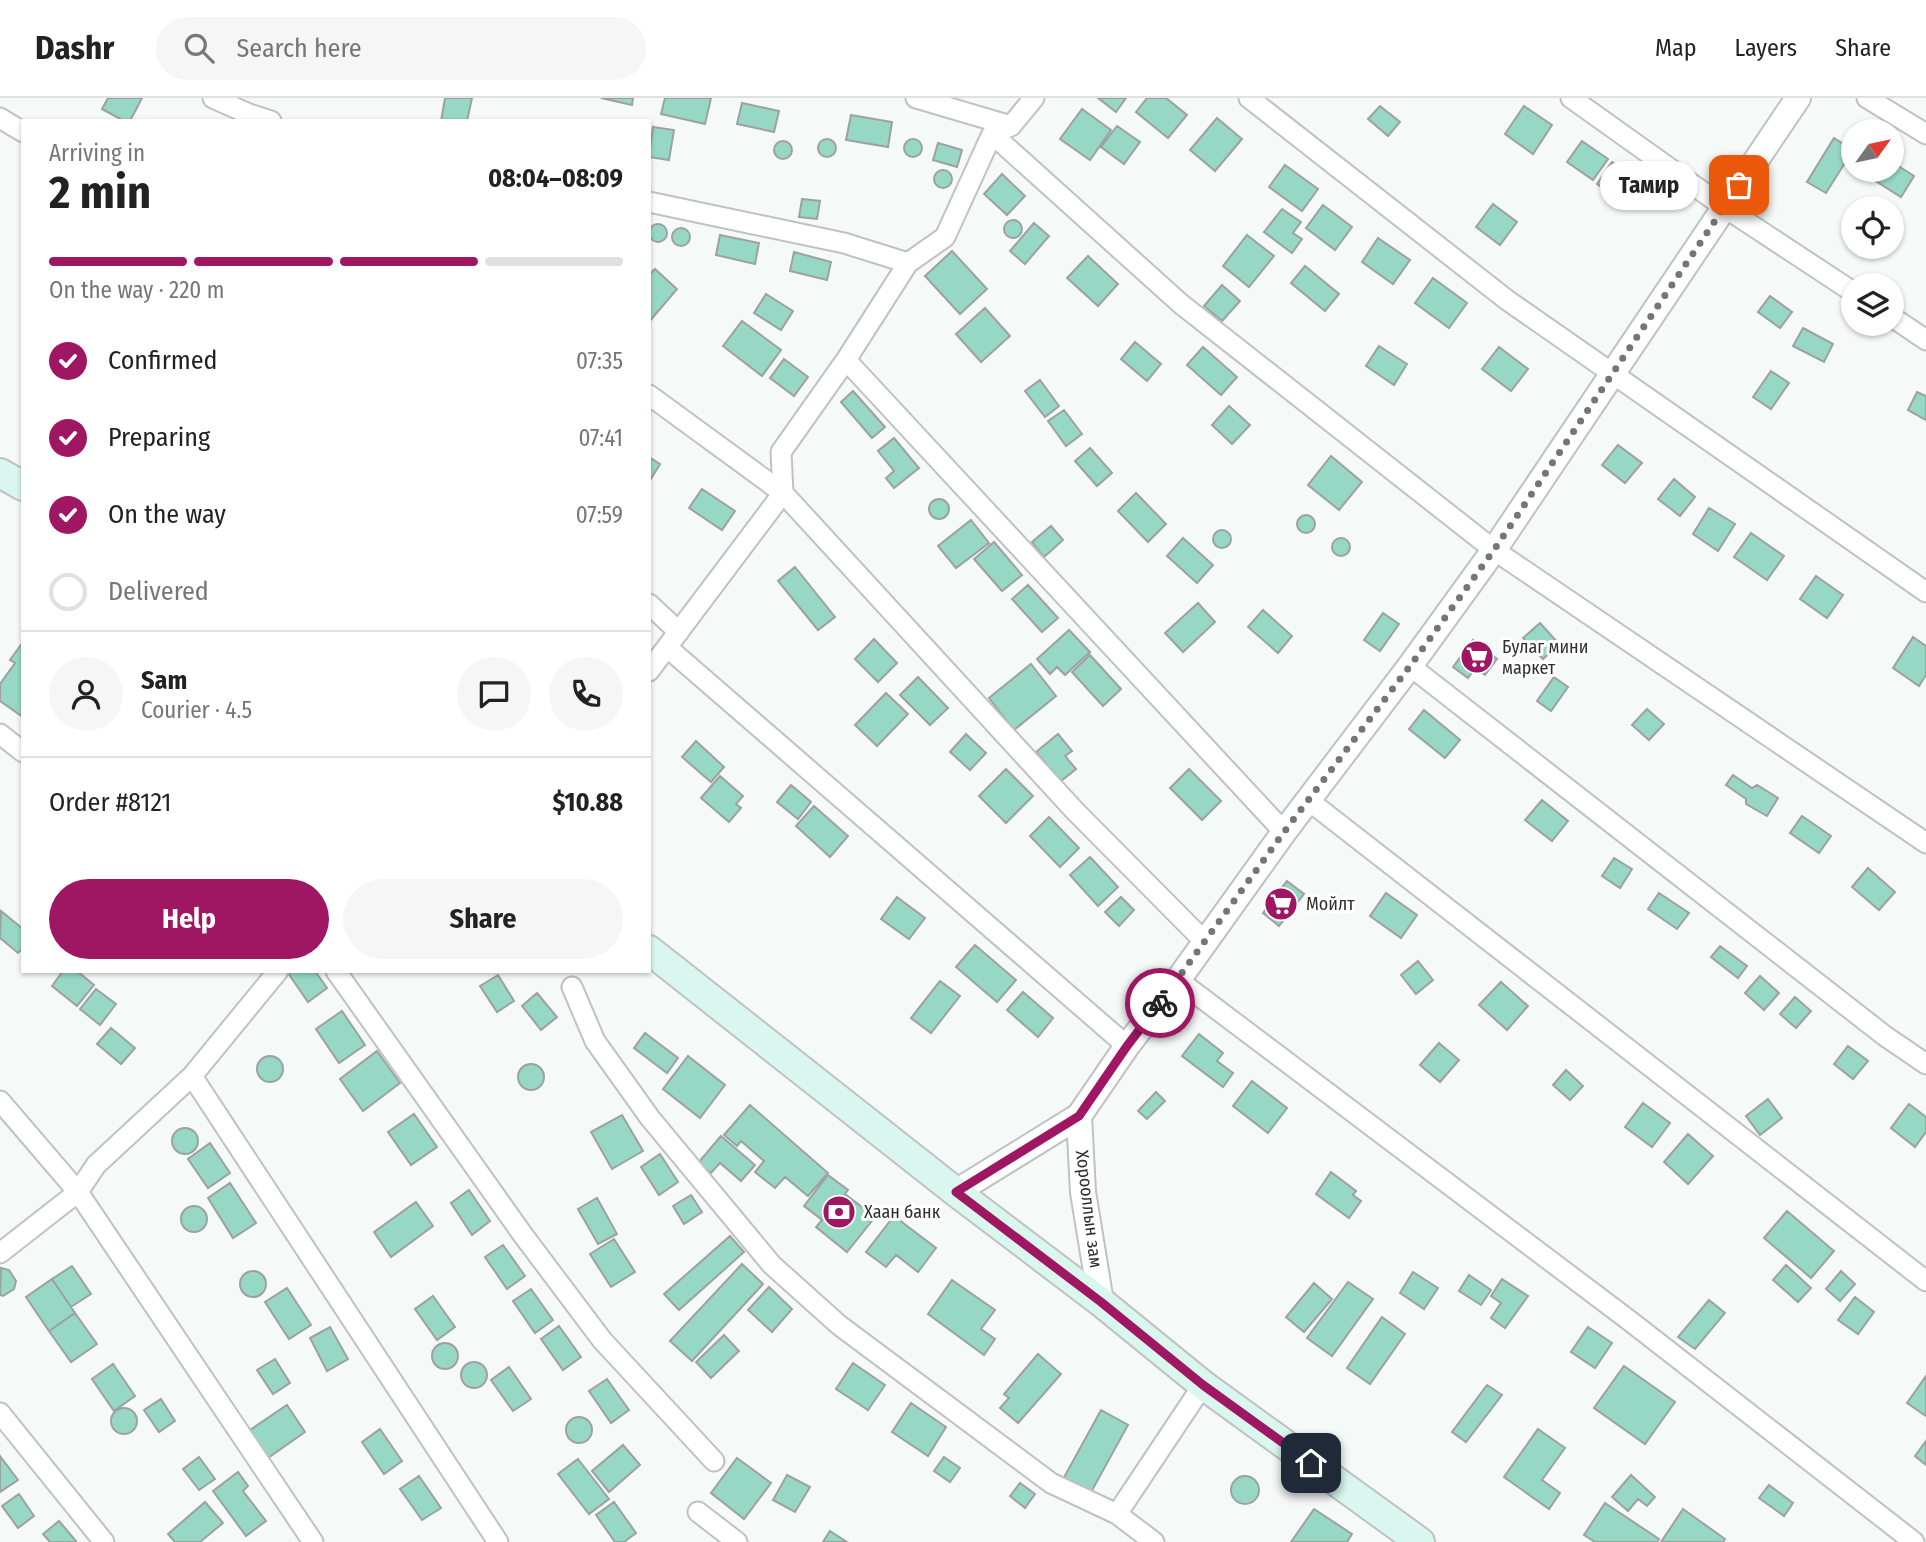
<!DOCTYPE html>
<meta charset="utf-8">
<style>
body{margin:0;font-family:"Fira Sans Condensed",sans-serif;background:#f6f6f6;color:#222;height:100vh;display:flex;flex-direction:column;font-size:26px;white-space:nowrap}
*{box-sizing:border-box;margin:0}
p{font-size:23px;color:#767676}
.icon{flex:none;width:38px;height:38px;fill:none;stroke:currentColor;stroke-width:2;stroke-linecap:round;stroke-linejoin:round}
.map{position:relative;flex:1;overflow:hidden}
.details{position:absolute;left:21px;top:21px;width:630px;height:854px;display:flex;flex-direction:column;background:#fff;border-radius:0px;box-shadow:0 2px 5px #0004}
.details>*{flex:none}
.needle{width:46px;rotate:57deg}
.buttons{position:absolute;left:1841px;top:21px;display:grid;gap:14px}
.buttons a{display:grid;place-items:center;width:63px;height:63px;border-radius:50%;background:#fff;box-shadow:0 2px 5px #0004;font-size:35px}
.pin{position:absolute;display:grid;place-items:center;width:60px;height:60px;color:#fff;margin:-30px;border-radius:14px;box-shadow:0 4px 10px #0006}
.courier{position:absolute;display:grid;place-items:center;width:70px;height:70px;margin:-35px;border:5px solid #9f1663;border-radius:50%;background:#fff;color:#222;box-shadow:0 2px 9px #0007}
.bubble{position:absolute;height:49px;border-radius:24px;background:#fff;box-shadow:0 2px 5px #0004;font-size:23px;font-weight:700;line-height:49px;text-align:center}
.headline em{font-style:normal;font-weight:700}
.headline div{display:flex;flex-direction:column-reverse}
.headline{display:flex;align-items:center;justify-content:space-between;height:119px;padding:0 28px}
h1{font-size:46px;font-weight:700;line-height:52px}
.bar{display:grid;grid-template-columns:repeat(4,1fr);gap:10px 7px;align-content:center;height:84px;padding:0 28px}
.bar i{height:9px;border-radius:5px;background:#e0e0e0}
.bar .on{background:#9f1663}
.bar p{grid-column:span 4}
.line{display:flex;align-items:center;gap:18px;padding:0 28px;border-top:2px solid #e0e0e0}
.line div{flex:1}
.round{display:grid;place-items:center;flex:none;width:74px;height:74px;border-radius:37px;background:#f6f6f6}
ol{padding:0 28px;list-style:none}
li{display:flex;align-items:center;gap:21px;height:77px}
li p{margin-inline-start:auto}
li .icon{padding:7px;border-radius:50%;background:#9f1663;color:#fff;stroke-width:4}
li:last-child{color:#767676}
li i{width:38px;height:38px;border:4px solid #e0e0e0;border-radius:50%}
.button{display:flex;gap:14px;margin-top:auto;padding:14px 28px}
.button a{flex:1;height:80px;border-radius:42px;background:#9f1663;color:#fff;font-size:28px;font-weight:700;line-height:80px;text-align:center}
.button a+a{background:#f6f6f6;color:#222}
header{display:flex;align-items:center;gap:42px;box-sizing:border-box;height:98px;padding:0 35px;background:#fff;border-bottom:2px solid #e0e0e0}
header strong{font-size:33px}
nav{display:flex;gap:38px;margin-inline-start:auto;font-size:24px}
.search{width:490px;height:63px;background:#f6f6f6;display:flex;align-items:center;gap:18px;box-sizing:border-box;padding:0 24px;border-radius:38px;color:#767676;font-size:26px}
.map>svg:first-child{display:block}
.building{fill:#96d8c3;stroke:#9da1a0;stroke-width:2}
.lines{fill:none;stroke-linecap:round;stroke-linejoin:round}
.minor-casing{stroke:#bfc2c1;stroke-width:23}
.tertiary-casing{stroke:#bfc2c1;stroke-width:28}
.secondary-casing{stroke:#bfc2c1;stroke-width:32}
.minor{stroke:#fff;stroke-width:19}
.tertiary{stroke:#fff;stroke-width:24}
.secondary{stroke:#daf7ef;stroke-width:28}
.done{stroke:#747674;stroke-width:7;stroke-dasharray:0 12.6}
.route{stroke:#9f1663;stroke-width:9}
.labels{text-anchor:middle;stroke-width:6;stroke-linejoin:round;paint-order:stroke}
.poi-label{font-size:18px;fill:#2e2f2e;stroke:#fff;text-anchor:start}
.street-label{font-size:18px;fill:#2e2f2e;stroke:#fff}
</style>
<header>
<strong>Dashr</strong>
<div class="search"><svg class="icon" aria-label="search" viewBox="0 0 24 24"><circle cx="10" cy="10" r="6"/><path d="M15 15l6 6"/></svg>Search here</div>
<nav><a>Map</a><a>Layers</a><a>Share</a></nav>
</header>
<div class="map">
<svg width="1926" height="1444" viewBox="0 0 1926 1444">
<rect width="100%" height="100%" fill="#f5f9f7"/>
<path class="building" d="M108,0H142L130,23H124L102,11Z
M445,0H472L467,23H441Z
M601,0H633L632,7Z
M665,0H711L705,26L661,16Z
M1098,0H1126L1116,14Z
M1147,0H1166L1187,17L1168,40L1136,14Z
M742,5L779,13L774,34L737,26Z
M1380,8L1400,24L1388,38L1368,21Z
M1524,8L1552,27L1533,56L1505,36Z
M1082,11L1111,32L1090,62L1060,41Z
M851,17L892,24L888,49L846,42Z
M1217,20L1242,41L1215,73L1190,52Z
M1117,28L1140,44L1124,66L1101,49Z
M653,29L674,32L669,62L649,59Z
M1834,40L1853,52L1826,95L1807,84Z
M818 50a9 9 0 1 1 18 0a9 9 0 1 1-18 0Z
M904 50a9 9 0 1 1 18 0a9 9 0 1 1-18 0Z
M774 52a9 9 0 1 1 18 0a9 9 0 1 1-18 0Z
M1582,43L1608,61L1593,82L1567,64Z
M938,45L962,52L957,69L933,62Z
M1612,64L1647,88L1632,110L1597,86Z
M1892,64L1914,78L1901,99L1866,77L1870,72H1892Z
M1285,67L1318,91L1302,113L1269,89Z
M934 81a9 9 0 1 1 18 0a9 9 0 1 1-18 0Z
M1002,76L1025,98L1007,117L984,96Z
M802,101L820,103L817,121L799,119Z
M1493,106L1517,124L1500,147L1476,129Z
M1323,107L1352,129L1335,152L1306,130Z
M1282,111L1301,124L1293,135L1302,141L1292,155L1264,134Z
M1004 131a9 9 0 1 1 18 0a9 9 0 1 1-18 0Z
M1034,125L1049,138L1025,166L1010,153Z
M649 135a9 9 0 1 1 18 0a9 9 0 1 1-18 0Z
M672 139a9 9 0 1 1 18 0a9 9 0 1 1-18 0Z
M720,137L759,145L755,166L716,157Z
M1247,137L1274,158L1249,189L1223,168Z
M1378,140L1410,162L1393,186L1362,164Z
M952,153L987,191L960,216L925,178Z
M794,154L831,164L827,182L790,173Z
M1088,158L1118,186L1098,208L1067,180Z
M1305,168L1339,196L1325,213L1291,185Z
M655,171L677,191L649,224V177Z
M1433,180L1467,205L1449,230L1415,205Z
M1222,187L1240,203L1222,223L1204,208Z
M766,196L793,213L781,232L754,215Z
M1770,198L1792,214L1780,230L1758,214Z
M985,210L1010,238L981,264L956,236Z
M742,223L781,252L762,278L723,248Z
M1803,230L1833,246L1824,264L1793,248Z
M1135,244L1161,266L1147,283L1121,261Z
M1379,248L1407,266L1394,287L1366,268Z
M1203,249L1237,279L1221,297L1187,267Z
M1499,249L1528,271L1511,293L1482,271Z
M784,261L808,279L794,298L770,280Z
M1771,273L1789,285L1771,311L1753,299Z
M1040,282L1059,308L1045,319L1025,293Z
M853,293L885,329L872,340L841,304Z
M1917,294L1926,298V322L1908,312Z
M1229,308L1250,327L1232,346L1212,327Z
M1064,312L1082,336L1066,348L1048,323Z
M894,340L919,370L894,390L886,380L894,373L878,353Z
M1618,347L1642,365L1625,385L1602,367Z
M1090,350L1112,375L1097,388L1075,363Z
M1331,358L1362,384L1339,412L1308,387Z
M649,359L660,366L649,384Z
M1674,381L1695,399L1680,418L1658,401Z
M702,391L735,413L722,432L689,410Z
M1136,395L1166,426L1148,444L1118,413Z
M929 411a10 10 0 1 1 20 0a10 10 0 1 1-20 0Z
M1709,410L1735,426L1718,453L1693,436Z
M1297 426a9 9 0 1 1 18 0a9 9 0 1 1-18 0Z
M971,422L989,445L956,470L938,448Z
M1051,428L1063,442L1044,459L1032,444Z
M1213 441a9 9 0 1 1 18 0a9 9 0 1 1-18 0Z
M1751,435L1784,458L1767,482L1734,459Z
M1332 449a9 9 0 1 1 18 0a9 9 0 1 1-18 0Z
M1183,440L1213,467L1197,485L1167,458Z
M994,444L1022,477L1002,493L974,461Z
M795,469L835,519L818,532L778,483Z
M1816,478L1843,497L1827,520L1800,501Z
M1028,487L1058,520L1042,534L1012,501Z
M1198,505L1215,524L1183,554L1165,535Z
M1263,512L1292,538L1278,555L1248,529Z
M1383,515L1399,526L1380,553L1364,542Z
M1540,525L1559,546L1543,561L1523,540Z
M1069,532L1090,554L1065,577L1057,569L1050,576L1037,561Z
M1913,539L1926,548V577L1919,588L1893,570Z
M874,541L897,565L878,584L855,561Z
M1473,542L1497,561L1485,577L1475,570L1468,580L1453,569Z
M23,544V619L0,603V586L15,565L10,562Z
M1090,557L1121,591L1103,608L1072,574Z
M1031,566L1056,598L1014,632L989,600Z
M918,579L948,610L930,627L900,597Z
M1554,579L1568,589L1551,613L1537,603Z
M886,595L908,616L877,648L855,627Z
M1647,611L1664,626L1649,642L1632,627Z
M1424,612L1460,642L1445,660L1409,631Z
M966,636L986,655L970,672L950,654Z
M1058,636L1072,653L1065,658L1076,671L1061,683L1036,654Z
M696,643L724,669L711,684L682,659Z
M1006,671L1033,698L1006,725L979,698Z
M1189,671L1221,703L1202,722L1170,690Z
M1733,677L1752,690L1757,687L1778,700L1767,718L1746,706V701L1726,687Z
M720,678L743,698L736,706L741,710L729,724L701,700Z
M791,687L811,704L798,721L777,704Z
M1542,702L1568,723L1552,743L1525,722Z
M814,708L848,738L830,759L796,728Z
M1802,718L1831,738L1819,755L1790,735Z
M1049,719L1079,750L1060,769L1030,738Z
M1090,759L1118,789L1098,808L1070,777Z
M1614,760L1632,771L1620,790L1602,778Z
M1868,770L1895,794L1879,812L1852,789Z
M1287,783L1304,796L1279,828L1263,815Z
M1386,795L1417,817L1401,840L1370,818Z
M1659,795L1689,815L1677,831L1648,811Z
M897,799L925,820L909,841L881,821Z
M1121,799L1134,812L1119,828L1105,814Z
M1,813L23,831V850L18,855L0,840Z
M975,847L1016,882L997,904L956,869Z
M1720,848L1747,868L1738,880L1711,859Z
M1418,863L1433,882L1416,896L1401,877Z
M63,873H77L94,887L77,908L52,888Z
M291,873H315L327,890L308,904L288,875Z
M498,877L514,903L497,914L480,888Z
M1760,878L1779,895L1764,912L1745,895Z
M940,883L960,898L931,935L911,920Z
M1501,884L1528,908L1507,932L1479,907Z
M96,891L116,906L100,927L80,911Z
M1023,894L1053,920L1038,939L1007,912Z
M537,895L557,919L541,932L522,908Z
M1795,899L1811,913L1796,930L1780,916Z
M342,913L365,947L339,965L316,931Z
M111,930L135,950L121,966L97,946Z
M645,935L678,960L667,975L634,950Z
M1199,936L1223,955L1217,963L1233,975L1223,989L1182,958Z
M1439,945L1459,962L1440,984L1420,967Z
M1848,948L1868,963L1853,981L1834,966Z
M377,953L400,985L363,1013L340,981Z
M257 971a13 13 0 1 1 26 0a13 13 0 1 1-26 0Z
M688,958L725,987L700,1020L663,991Z
M518 979a13 13 0 1 1 26 0a13 13 0 1 1-26 0Z
M1566,972L1583,988L1570,1002L1553,987Z
M1252,983L1287,1010L1268,1035L1233,1008Z
M1156,994L1165,1003L1147,1021L1138,1013Z
M1768,1001L1782,1020L1760,1037L1746,1018Z
M1643,1005L1670,1025L1652,1049L1625,1029Z
M1909,1006L1926,1019V1034L1915,1049L1891,1030Z
M750,1007L828,1075L808,1098L785,1079L775,1090L755,1074L764,1063L741,1043L737,1048L724,1037Z
M414,1016L437,1049L411,1067L388,1034Z
M622,1017L643,1053L612,1071L591,1034Z
M172 1043a13 13 0 1 1 26 0a13 13 0 1 1-26 0Z
M1688,1036L1713,1058L1688,1086L1664,1064Z
M721,1038L755,1067L741,1083L720,1065L711,1075L698,1065Z
M210,1045L230,1075L208,1090L188,1061Z
M660,1056L678,1084L659,1097L641,1069Z
M1331,1074L1356,1093L1353,1097L1361,1103L1349,1120L1316,1096Z
M828,1077L848,1092L845,1096L875,1119L847,1154L816,1129L822,1122L804,1108Z
M230,1085L256,1125L233,1140L208,1100Z
M469,1092L490,1123L472,1137L451,1105Z
M691,1097L702,1114L684,1126L673,1108Z
M597,1100L617,1136L598,1146L578,1111Z
M416,1104L433,1128L391,1159L374,1134Z
M181 1121a13 13 0 1 1 26 0a13 13 0 1 1-26 0Z
M1787,1113L1834,1153L1811,1180L1764,1140Z
M894,1118L936,1150L918,1174L896,1157L886,1169L866,1154Z
M730,1138L744,1154L679,1212L664,1196Z
M614,1141L635,1174L611,1189L590,1156Z
M503,1147L525,1178L507,1191L485,1159Z
M742,1166L763,1186L692,1263L670,1243Z
M1786,1167L1811,1190L1798,1204L1773,1182Z
M72,1168L91,1196L71,1209L52,1181Z
M1,1170L9,1172L16,1183L14,1191L3,1198L0,1197Z
M240 1186a13 13 0 1 1 26 0a13 13 0 1 1-26 0Z
M1841,1173L1855,1186L1840,1203L1826,1191Z
M1413,1174L1438,1190L1424,1211L1400,1195Z
M1469,1177L1491,1192L1481,1207L1459,1193Z
M52,1181L75,1215L49,1233L26,1199Z
M1502,1181L1528,1198L1505,1230L1491,1220L1501,1205L1491,1198Z
M952,1182L995,1212L981,1231L995,1241L984,1257L928,1216Z
M1348,1184L1373,1201L1332,1258L1307,1240Z
M1314,1185L1332,1201L1304,1234L1286,1219Z
M769,1189L792,1211L772,1234L748,1212Z
M287,1190L311,1227L289,1241L265,1204Z
M531,1191L553,1222L535,1235L513,1203Z
M433,1198L455,1229L437,1242L415,1211Z
M1855,1199L1874,1214L1858,1236L1838,1222Z
M1709,1202L1725,1215L1695,1251L1678,1239Z
M75,1215L97,1246L71,1264L49,1233Z
M1382,1219L1405,1236L1370,1286L1347,1270Z
M559,1228L581,1259L563,1272L541,1241Z
M330,1229L348,1261L327,1273L310,1240Z
M1588,1229L1612,1245L1595,1270L1571,1254Z
M724,1237L739,1253L711,1280L696,1264Z
M432 1258a13 13 0 1 1 26 0a13 13 0 1 1-26 0Z
M1038,1256L1061,1276L1018,1325L1000,1310L1009,1300L1004,1296Z
M275,1261L290,1285L273,1296L257,1272Z
M461 1277a13 13 0 1 1 26 0a13 13 0 1 1-26 0Z
M853,1265L885,1287L868,1312L836,1291Z
M113,1266L135,1298L114,1313L92,1281Z
M1624,1268L1675,1304L1645,1346L1594,1310Z
M509,1269L531,1301L513,1313L491,1282Z
M1926,1278V1318L1907,1305Z
M607,1281L629,1312L611,1325L589,1293Z
M1487,1287L1502,1297L1466,1344L1452,1334Z
M161,1301L175,1323L159,1334L144,1312Z
M911,1305L946,1329L928,1358L892,1334Z
M287,1307L305,1334L265,1362L247,1334Z
M111 1323a13 13 0 1 1 26 0a13 13 0 1 1-26 0Z
M1101,1312L1128,1327L1089,1398L1062,1383Z
M566 1332a13 13 0 1 1 26 0a13 13 0 1 1-26 0Z
M380,1331L402,1363L384,1376L362,1344Z
M1538,1331L1565,1350L1542,1382L1560,1395L1549,1411L1504,1379Z
M1926,1343V1367L1915,1358Z
M623,1347L640,1367L609,1394L592,1373Z
M0,1358L18,1382L0,1394Z
M199,1359L215,1381L199,1392L183,1371Z
M944,1359L960,1370L950,1384L934,1373Z
M737,1360L771,1385L744,1421L711,1395Z
M578,1361L609,1401L589,1416L558,1376Z
M238,1374L248,1388L243,1393L266,1423L246,1438L213,1393Z
M787,1377L810,1389L795,1414L773,1402Z
M1631,1377L1655,1399L1647,1408L1638,1401L1628,1413L1612,1399Z
M419,1378L441,1410L422,1422L400,1391Z
M1231 1392a14 14 0 1 1 28 0a14 14 0 1 1-28 0Z
M1020,1385L1035,1396L1025,1410L1010,1398Z
M1769,1387L1793,1405L1784,1418L1759,1400Z
M19,1396L34,1418L18,1430L2,1408Z
M205,1404L223,1425L200,1444H175L168,1436Z
M614,1404L636,1435L624,1444H615L596,1417Z
M1605,1405L1659,1441L1657,1444H1595L1584,1437Z
M1314,1411L1352,1436L1347,1444H1291Z
M1683,1411L1725,1441L1723,1444H1661Z
M59,1423L76,1443L75,1444H50L43,1436Z
M830,1433L847,1444H823Z"/>
<g class="lines">
<defs>
<path id="minor" d="M213,0L249,16L271,23
M916,0L1011,28
M1249,0L1507,202L1926,494
M1571,0L1724,109L1853,194
M1867,0L1926,36
M0,20L23,34
M992,36L1181,206L1494,452L1926,745
M649,104L844,145L908,165
M1892,219L1926,242
M846,262L1284,734
M649,297L783,395L1075,713L1205,844
M649,506L679,534
M668,550L1127,948
M1410,568L1885,938L1926,966
M649,573L783,395L781,354L846,262L908,165L945,139L992,36L1011,28L1034,0
M0,636L23,654
M1308,702L1926,1183
M336,873L523,1137L602,1242L714,1363
M1178,882L1630,1223L1914,1444
M572,889L595,943L650,1020L772,1167L839,1227L1051,1385L1117,1416
M192,978L498,1444
M0,1003L78,1094L313,1444
M0,1155L78,1094L96,1067L192,978L278,873
M0,1315L104,1444
M698,1414L737,1444
M1154,1444L1117,1416L1203,1287"/>
<path id="tertiary" d="M1079,1018L1083,1094L1101,1204
M956,1094L1079,1018L1127,948L1178,882L1284,734L1410,568L1494,452L1798,0"/>
<path id="secondary" d="M0,375L23,388
M649,852L956,1094L1101,1204L1203,1287L1420,1444"/>
</defs>
<use href="#minor" class="minor-casing"/>
<use href="#tertiary" class="tertiary-casing"/>
<use href="#secondary" class="secondary-casing"/>
<use href="#minor" class="minor"/>
<use href="#tertiary" class="tertiary"/>
<use href="#secondary" class="secondary"/>
</g>
<g class="lines">
<path class="done" d="M1160,905L1284,734L1410,568L1494,452L1739,87"/>
<path class="route" d="M1160,905L1127,948L1079,1018L956,1094L1101,1204L1203,1287L1311,1365"/>
</g>
<defs>
<symbol id="supermarket-disc" viewBox="-11 -11 22 22"><circle r="9.5" fill="#9f1663" stroke="#fff"/><path d="M-6-5.5h2.5l.6 2H6L4.5 2H-2.5L-4.4-4H-6ZM-1.5 3.2a1.3 1.3 0 1 0 .1 0ZM3 3.2a1.3 1.3 0 1 0 .1 0Z" fill="#fff"/></symbol>
<symbol id="bank-disc" viewBox="-11 -11 22 22"><circle r="9.5" fill="#9f1663" stroke="#fff"/><path d="M-6-4H6V4H-6ZM0-2.3a2.3 2.3 0 1 0 0 4.6a2.3 2.3 0 1 0 0-4.6Z" fill="#fff"/></symbol>
</defs>
<g fill-rule="evenodd">
<use href="#supermarket-disc" x="1458" y="540" width="38" height="38"/>
<use href="#supermarket-disc" x="1262" y="787" width="38" height="38"/>
<use href="#bank-disc" x="820" y="1095" width="38" height="38"/>
</g>
<g class="labels">
<g class="poi-label">
<text x="1502" y="555">Булаг мини<tspan x="1502" dy="21">маркет</tspan></text>
<text x="1306" y="812">Мойлт</text>
<text x="864" y="1120">Хаан банк</text>
</g>
<g class="street-label">
<text transform="translate(1089 1111) rotate(83)" y="6">Хорооллын зам</text>
</g>
</g>
</svg>
<div class="buttons">
<a><svg class="needle" viewBox="-14 -14 28 28"><path d="M0-13l5 13h-10z" fill="#e53935"/><path d="M0 13l5-13h-10z" fill="#767676"/></svg></a>
<a><svg class="icon" aria-label="locate" viewBox="0 0 24 24"><circle cx="12" cy="12" r="6"/><path d="M12 2v4M12 18v4M2 12h4M18 12h4"/></svg></a>
<a><svg class="icon" aria-label="layers" viewBox="0 0 24 24"><path d="M12 4l9 5-9 5-9-5zM3 14l9 5 9-5"/></svg></a>
</div>
<div class="pin" style="left:1739px;top:87px;background:#ea580c"><svg class="icon" aria-label="bag" viewBox="0 0 24 24"><path d="M5 8h14l-1 12H6zM9 8a3 3 0 0 1 6 0"/></svg></div>
<div class="pin" style="left:1311px;top:1365px;background:#1f2937"><svg class="icon" aria-label="home" viewBox="0 0 24 24"><path d="M3 11l9-7 9 7M6 9v11h12V9"/></svg></div>
<div class="courier" style="left:1160px;top:905px"><svg class="icon" aria-label="bike" viewBox="0 0 24 24"><circle cx="6" cy="16" r="4"/><circle cx="18" cy="16" r="4"/><path d="M6 16l4-8h5l3 8M10 8l3 8H6M13 5h3"/></svg></div>
<div class="bubble" style="left:1600px;top:63px;width:98px">Тамир</div>
<section class="details">
<div class="headline"><div><h1>2 min</h1><p>Arriving in</p></div><em>08:04–08:09</em></div>
<div class="bar"><i class="on"></i><i class="on"></i><i class="on"></i><i></i><p>On the way · 220 m</p></div>
<ol>
<li><svg class="icon" aria-label="check" viewBox="0 0 24 24"><path d="M5 12l5 5 9-10"/></svg>Confirmed<p>07:35</p></li>
<li><svg class="icon" aria-label="check" viewBox="0 0 24 24"><path d="M5 12l5 5 9-10"/></svg>Preparing<p>07:41</p></li>
<li><svg class="icon" aria-label="check" viewBox="0 0 24 24"><path d="M5 12l5 5 9-10"/></svg>On the way<p>07:59</p></li>
<li><i></i>Delivered</li>
</ol>
<div class="line" style="height:126px"><a class="round"><svg class="icon" aria-label="person" viewBox="0 0 24 24"><circle cx="12" cy="8" r="4"/><path d="M4 21q1-7 8-7t8 7"/></svg></a><div><b>Sam</b><p>Courier · 4.5</p></div><a class="round"><svg class="icon" aria-label="chat" viewBox="0 0 24 24"><path d="M4 5h16v11H9l-5 4z"/></svg></a><a class="round"><svg class="icon" aria-label="phone" viewBox="0 0 24 24"><path d="M5 4h4l2 5-3 2q2 4 5 5l2-3 5 2v4C11 20 4 13 5 4z"/></svg></a></div>
<div class="line" style="height:91px"><div>Order #8121</div><b>$10.88</b></div>
<div class="button"><a>Help</a><a>Share</a></div>
</section>
</div>
